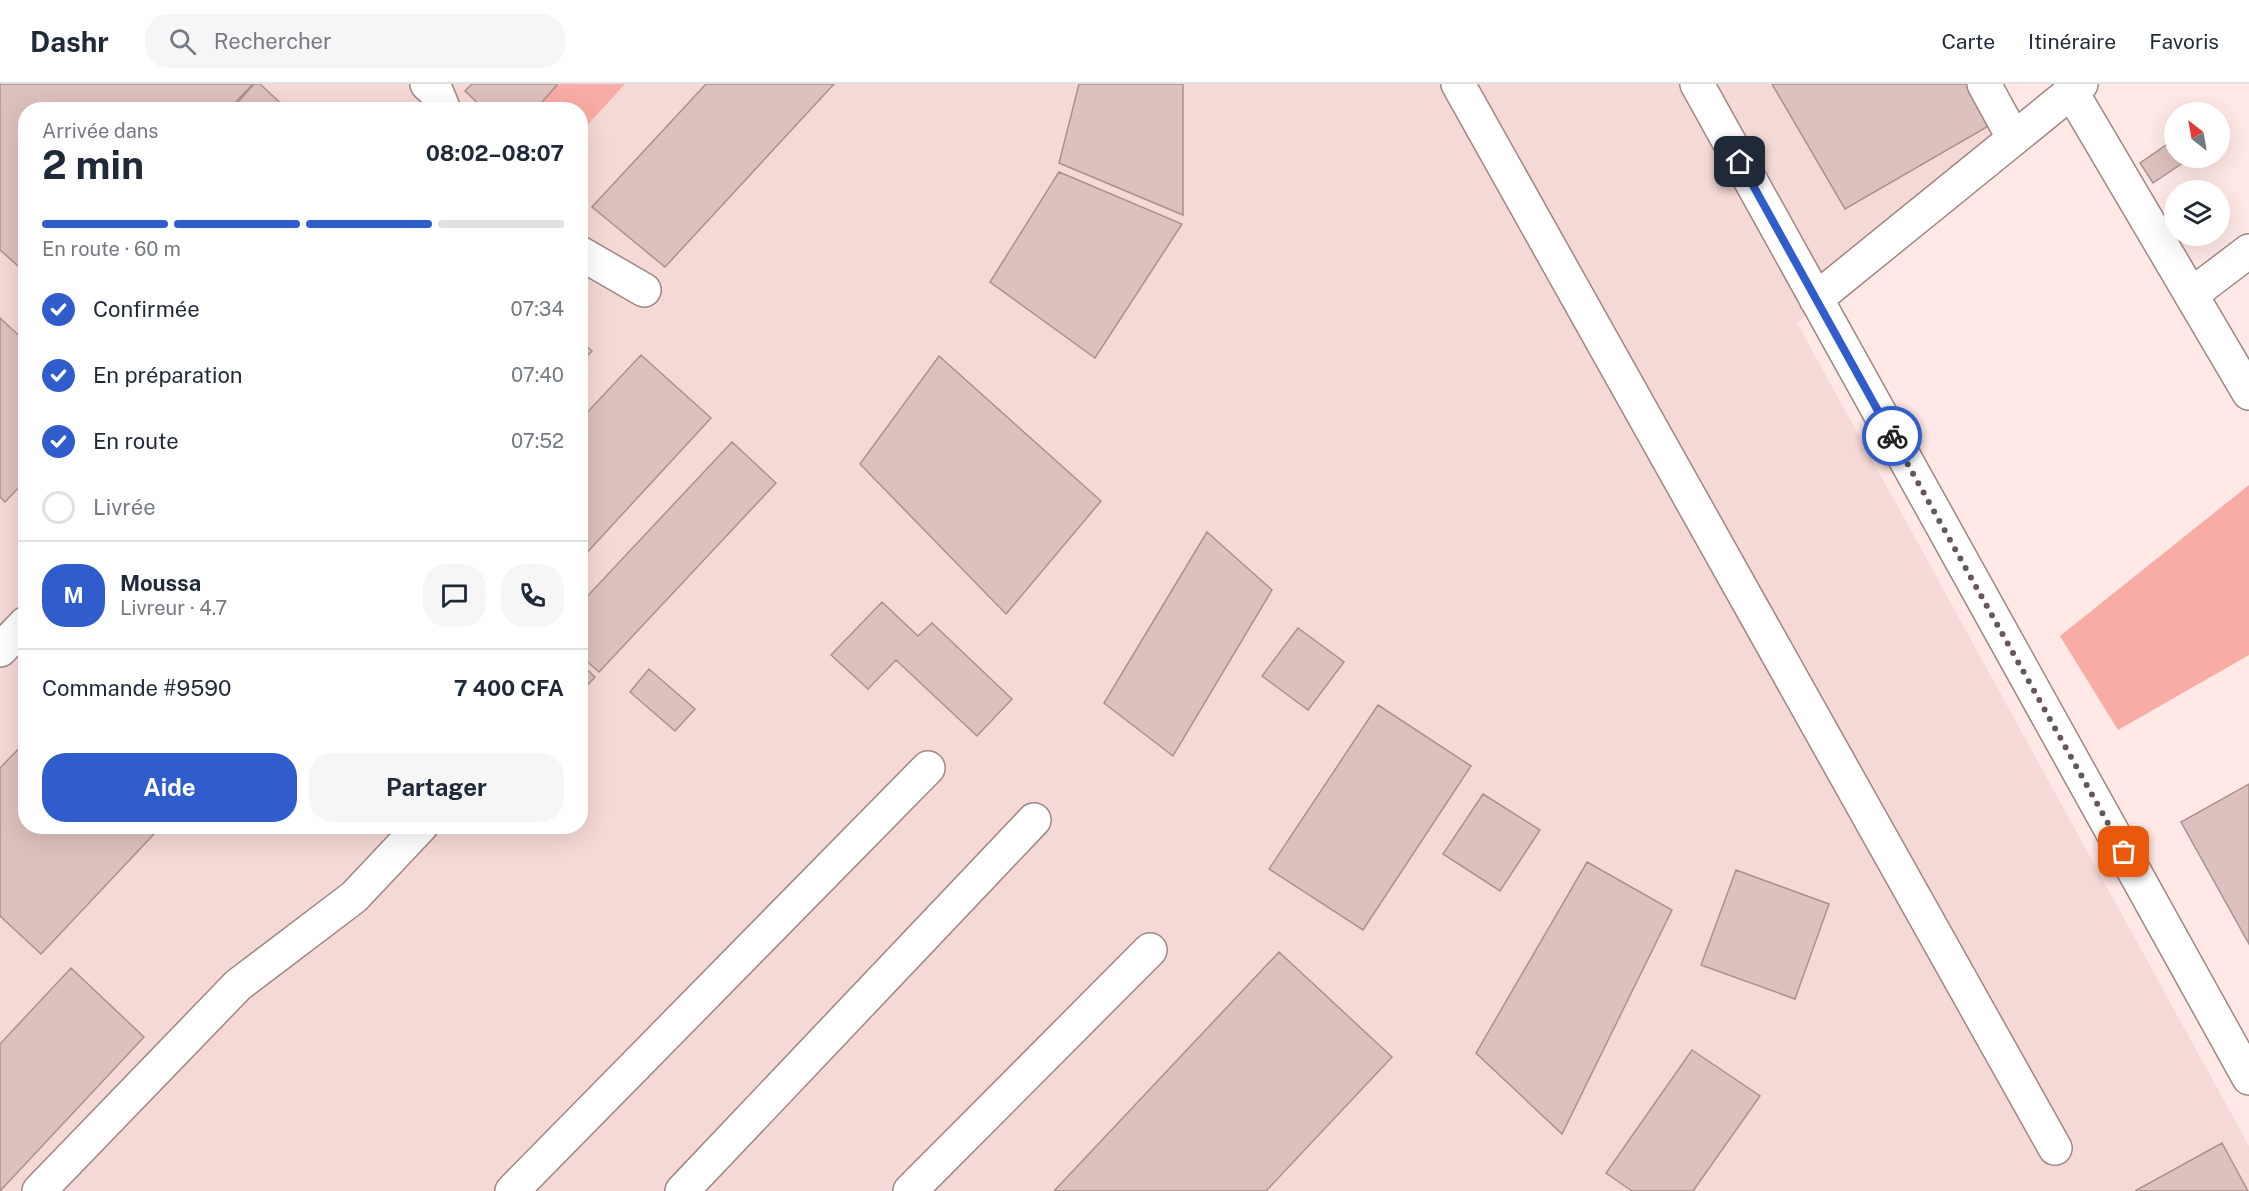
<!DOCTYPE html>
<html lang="fr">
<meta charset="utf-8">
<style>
body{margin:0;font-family:"Public Sans",sans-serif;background:#f6f6f7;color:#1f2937;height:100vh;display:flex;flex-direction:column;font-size:22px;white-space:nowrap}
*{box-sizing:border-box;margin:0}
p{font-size:20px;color:#747a83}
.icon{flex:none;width:33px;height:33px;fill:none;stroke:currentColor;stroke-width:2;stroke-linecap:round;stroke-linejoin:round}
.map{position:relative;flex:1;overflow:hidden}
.drawer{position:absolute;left:18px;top:18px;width:570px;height:732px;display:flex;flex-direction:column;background:#fff;border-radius:24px;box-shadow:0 6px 24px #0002}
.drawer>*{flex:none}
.needle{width:39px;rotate:329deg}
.fabs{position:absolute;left:2164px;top:18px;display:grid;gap:12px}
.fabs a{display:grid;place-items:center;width:66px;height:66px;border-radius:50%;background:#fff;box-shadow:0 6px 24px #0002;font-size:30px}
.pin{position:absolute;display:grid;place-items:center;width:51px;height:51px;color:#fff;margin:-26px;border-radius:12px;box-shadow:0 3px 9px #0006}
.courier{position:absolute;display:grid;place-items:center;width:60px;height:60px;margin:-30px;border:4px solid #315ccc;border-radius:50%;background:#fff;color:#222;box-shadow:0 2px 8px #0007}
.headline em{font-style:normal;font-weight:700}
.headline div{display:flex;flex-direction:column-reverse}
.headline{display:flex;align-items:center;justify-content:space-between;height:102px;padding:0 24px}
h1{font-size:39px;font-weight:700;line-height:45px}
.bar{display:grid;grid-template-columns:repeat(4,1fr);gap:9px 6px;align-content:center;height:72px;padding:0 24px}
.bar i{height:8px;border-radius:4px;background:#e0e1e3}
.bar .active{background:#315ccc}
.bar p{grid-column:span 4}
.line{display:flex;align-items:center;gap:15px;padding:0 24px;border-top:2px solid #e0e1e3}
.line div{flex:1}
.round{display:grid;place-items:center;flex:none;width:63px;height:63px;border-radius:24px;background:#f6f6f7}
ol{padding:0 24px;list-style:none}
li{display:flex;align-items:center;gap:18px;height:66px}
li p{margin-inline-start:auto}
li .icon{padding:6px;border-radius:50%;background:#315ccc;color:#fff;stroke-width:4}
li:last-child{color:#747a83}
li i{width:33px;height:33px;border:3px solid #e0e1e3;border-radius:50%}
.button{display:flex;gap:12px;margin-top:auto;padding:12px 24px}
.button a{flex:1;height:69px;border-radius:24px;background:#315ccc;color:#fff;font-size:24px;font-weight:700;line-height:69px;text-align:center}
.button a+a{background:#f6f6f7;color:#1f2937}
header{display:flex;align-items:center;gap:36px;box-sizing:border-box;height:84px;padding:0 30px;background:#fff;border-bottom:2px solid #e0e1e3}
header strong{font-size:28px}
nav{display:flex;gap:33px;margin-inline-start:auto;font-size:21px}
.search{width:420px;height:54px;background:#f6f6f7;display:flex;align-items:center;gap:15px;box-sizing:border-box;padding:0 21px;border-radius:24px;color:#747a83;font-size:22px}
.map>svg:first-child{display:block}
.built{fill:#f5d9d6;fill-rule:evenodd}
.green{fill:#f9aca5}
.building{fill:#ddc1be;stroke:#ab918e;stroke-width:1.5}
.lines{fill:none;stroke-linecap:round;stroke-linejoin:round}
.minor-casing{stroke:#9f8683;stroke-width:36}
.minor{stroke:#fff;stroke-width:33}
.done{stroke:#665857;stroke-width:6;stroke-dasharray:0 10.8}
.route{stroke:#315ccc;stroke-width:8}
</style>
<header>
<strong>Dashr</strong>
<div class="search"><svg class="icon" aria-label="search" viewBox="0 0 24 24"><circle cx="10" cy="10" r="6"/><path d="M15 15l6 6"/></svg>Rechercher</div>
<nav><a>Carte</a><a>Itinéraire</a><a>Favoris</a></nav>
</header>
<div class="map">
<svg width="2249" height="1107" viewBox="0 0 2249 1107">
<rect width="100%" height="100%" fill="#ffe8e5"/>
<path class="built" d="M0,0H1981L2018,66L1797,239L2249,1062V1107H0ZM26,26H580V742H26Z"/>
<path class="green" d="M557,0H625L581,48L580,26H536Z
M2249,401V571L2118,646L2060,552Z"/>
<path class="building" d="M0,0H253L228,26H26V189L0,166Z
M254,0H260L288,26H231Z
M472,0H556L557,1L535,26H485L465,7Z
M706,0H834L665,183L592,123Z
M1079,0H1183V131L1059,79Z
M1772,0H1969L1992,40L1845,125Z
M2175,55V74H2190L2153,99L2140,79Z
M1059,88L1182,140L1095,274L990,198Z
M0,234L26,258V396L5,418L0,413Z
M580,257L592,267L580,279Z
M641,271L711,334L581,475L580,336Z
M939,272L1101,417L1006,530L860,380Z
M732,358L776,399L599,588L580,571V520Z
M1207,448L1272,506L1173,672L1104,619Z
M882,518L918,552L932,539L1012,615L977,652L896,576L868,605L831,571Z
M1298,544L1344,578L1308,626L1262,592Z
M580,579L595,593L580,609Z
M649,585L695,625L675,647L630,608Z
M1378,621L1471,682L1363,846L1269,785Z
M26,657V742H148L155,749L41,870L0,832V684Z
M2249,700V860L2181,738Z
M1483,710L1540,746L1500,807L1443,770Z
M1587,778L1672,826L1562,1050L1476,969Z
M1736,786L1829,820L1795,915L1701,881Z
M1279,868L1392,973L1266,1107H1054Z
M71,884L144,953L0,1107V960Z
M1692,966L1760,1012L1693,1107H1632L1606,1089Z
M2222,1059L2248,1107H2135Z"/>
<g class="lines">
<defs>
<path id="minor" d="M427,0L437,9L444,26
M1458,0L2055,1064
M1697,0L2249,994
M1984,0L2013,53
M2071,7L2249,309
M580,169L644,206
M2191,211L2249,167
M1816,215L2081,0
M0,566L26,539
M39,1107L238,901L354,813L421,742
M512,1107L928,684
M682,1107L1034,736
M910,1107L1150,866"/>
</defs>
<use href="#minor" class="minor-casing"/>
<use href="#minor" class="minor"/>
</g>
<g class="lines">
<path class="done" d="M1892,352L2124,768"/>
<path class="route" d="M1740,78L1892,352"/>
</g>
</svg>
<div class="fabs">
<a><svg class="needle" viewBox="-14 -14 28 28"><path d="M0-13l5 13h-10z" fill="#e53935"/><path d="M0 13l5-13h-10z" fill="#747a83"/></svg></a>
<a><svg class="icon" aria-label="layers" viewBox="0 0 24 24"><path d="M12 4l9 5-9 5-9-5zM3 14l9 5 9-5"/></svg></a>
</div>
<div class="pin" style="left:2124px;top:768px;background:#ea580c"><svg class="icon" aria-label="bag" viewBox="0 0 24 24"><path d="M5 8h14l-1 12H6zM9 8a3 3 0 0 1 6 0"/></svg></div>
<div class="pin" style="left:1740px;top:78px;background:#1f2937"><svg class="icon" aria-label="home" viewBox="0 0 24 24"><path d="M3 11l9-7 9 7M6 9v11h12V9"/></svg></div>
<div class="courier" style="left:1892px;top:352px"><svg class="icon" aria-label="bike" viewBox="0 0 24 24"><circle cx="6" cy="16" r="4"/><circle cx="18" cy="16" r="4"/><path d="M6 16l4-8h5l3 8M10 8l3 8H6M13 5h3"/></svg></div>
<section class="drawer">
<div class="headline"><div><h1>2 min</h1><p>Arrivée dans</p></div><em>08:02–08:07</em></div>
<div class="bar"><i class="active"></i><i class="active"></i><i class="active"></i><i></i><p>En route · 60 m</p></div>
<ol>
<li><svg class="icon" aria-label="check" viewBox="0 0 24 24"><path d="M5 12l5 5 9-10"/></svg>Confirmée<p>07:34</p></li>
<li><svg class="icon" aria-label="check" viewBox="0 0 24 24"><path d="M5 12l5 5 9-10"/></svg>En préparation<p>07:40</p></li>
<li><svg class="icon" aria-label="check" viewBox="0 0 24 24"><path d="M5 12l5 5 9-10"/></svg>En route<p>07:52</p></li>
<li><i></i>Livrée</li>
</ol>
<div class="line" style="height:108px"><b class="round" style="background:#315ccc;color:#fff">M</b><div><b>Moussa</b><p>Livreur · 4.7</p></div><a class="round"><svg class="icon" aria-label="chat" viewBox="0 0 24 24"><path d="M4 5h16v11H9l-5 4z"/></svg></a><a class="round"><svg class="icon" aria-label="phone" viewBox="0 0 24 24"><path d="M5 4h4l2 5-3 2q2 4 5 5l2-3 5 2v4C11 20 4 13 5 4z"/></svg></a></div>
<div class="line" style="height:78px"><div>Commande #9590</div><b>7 400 CFA</b></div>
<div class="button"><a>Aide</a><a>Partager</a></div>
</section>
</div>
